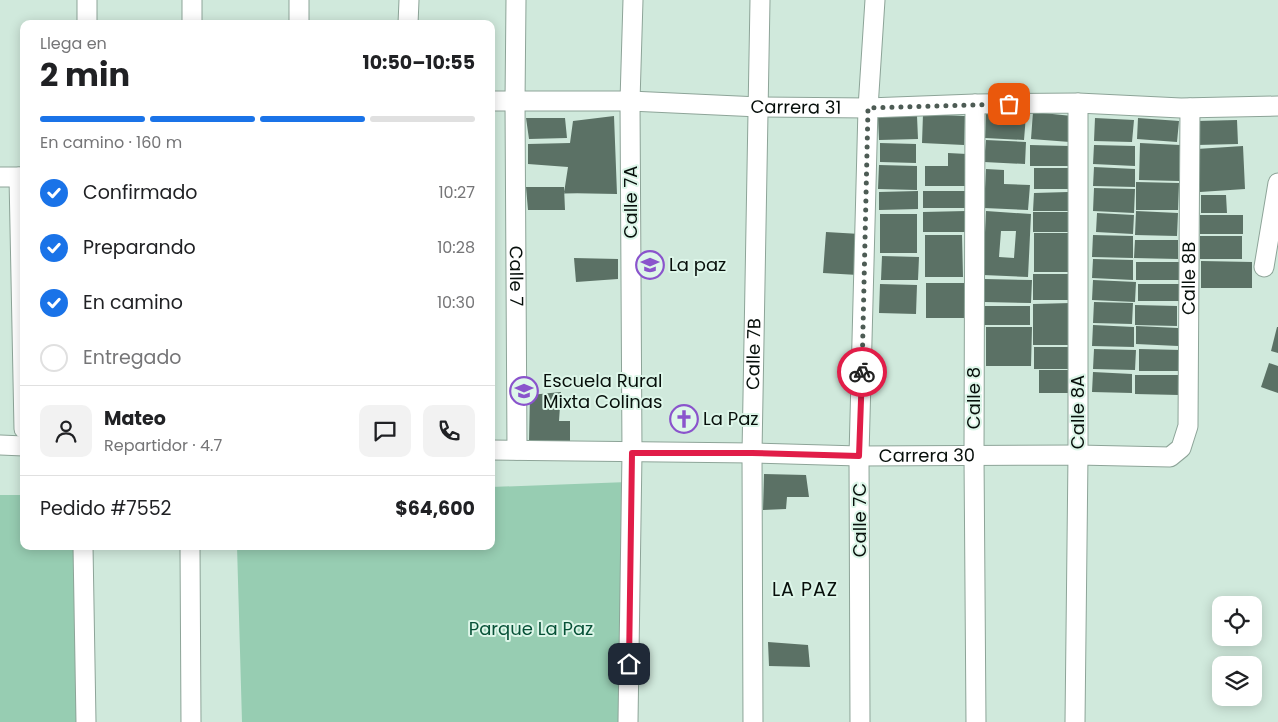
<!DOCTYPE html>
<html lang="es">
<meta charset="utf-8">
<style>
body{margin:0;font-family:Poppins,sans-serif;background:#f2f2f2;color:#202124;height:100vh;display:flex;flex-direction:column;font-size:19px;white-space:nowrap}
*{box-sizing:border-box;margin:0}
p{font-size:16px;color:#757577}
.icon{flex:none;width:28px;height:28px;fill:none;stroke:currentColor;stroke-width:2;stroke-linecap:round;stroke-linejoin:round}
.map{position:relative;flex:1;overflow:hidden}
.sheet{position:absolute;left:20px;top:20px;width:475px;height:530px;display:flex;flex-direction:column;background:#fff;border-radius:10px;box-shadow:0 2px 12px #0003}
.sheet>*{flex:none}
.fabs{position:absolute;left:1212px;top:596px;display:grid;gap:10px}
.fabs a{display:grid;place-items:center;width:50px;height:50px;border-radius:10px;background:#fff;box-shadow:0 2px 12px #0003;font-size:25px}
.pin{position:absolute;display:grid;place-items:center;width:42px;height:42px;color:#fff;margin:-21px;border-radius:10px;box-shadow:0 2px 8px #0006}
.courier{position:absolute;display:grid;place-items:center;width:50px;height:50px;margin:-25px;border:4px solid #e11d48;border-radius:50%;background:#fff;color:#222;box-shadow:0 1px 6px #0007}
.headline em{font-style:normal;font-weight:700}
.headline div{display:flex;flex-direction:column-reverse}
.headline{display:flex;align-items:center;justify-content:space-between;height:85px;padding:0 20px}
h1{font-size:32px;font-weight:700;line-height:38px}
.bar{display:grid;grid-template-columns:repeat(4,1fr);gap:8px 5px;align-content:center;height:60px;padding:0 20px}
.bar i{height:6px;border-radius:4px;background:#e0e0e0}
.bar .active{background:#1a73e8}
.bar p{grid-column:span 4}
.line{display:flex;align-items:center;gap:12px;padding:0 20px;border-top:1px solid #e0e0e0}
.line div{flex:1}
.round{display:grid;place-items:center;flex:none;width:52px;height:52px;border-radius:10px;background:#f2f2f2}
ol{padding:0 20px;list-style:none}
li{display:flex;align-items:center;gap:15px;height:55px}
li p{margin-inline-start:auto}
li .icon{padding:5px;border-radius:50%;background:#1a73e8;color:#fff;stroke-width:4}
li:last-child{color:#757577}
li i{width:28px;height:28px;border:2px solid #e0e0e0;border-radius:50%}
.map>svg:first-child{display:block}
.green{fill:#97cdb2}
.building{fill:#5b7165;fill-rule:evenodd}
.lines{fill:none;stroke-linecap:round;stroke-linejoin:round}
.minor-casing{stroke:#8da498;stroke-width:21}
.minor{stroke:#fff;stroke-width:19}
.done{stroke:#4d5b54;stroke-width:5;stroke-dasharray:0 9}
.route{stroke:#e11d48;stroke-width:6}
.labels{text-anchor:middle;stroke-width:4;stroke-linejoin:round;paint-order:stroke}
.street-label{font-size:18px;fill:#070f0b;stroke:#ddf6e9}
.poi-label{font-size:18px;fill:#070f0b;stroke:#ddf6e9;text-anchor:start}
.park-label{font-size:18px;fill:#075137;stroke:#ddf6e9}
.neighbourhood-label{font-size:19px;letter-spacing:1px;fill:#070f0b;stroke:#ddf6e9}
</style>
<div class="map">
<svg width="1278" height="722" viewBox="0 0 1278 722">
<rect width="100%" height="100%" fill="#d0e9dc"/>
<path class="green" d="M628,482L620,722H242L237,546H491V487Z
M0,495H24V546H80L78,722H0Z"/>
<path class="building" d="M1033,112L1072,116L1070,142L1031,139Z
M986,113L1026,115L1024,140L985,138Z
M923,114L965,116L964,145L922,143Z
M614,116L617,194L564,193L568,167L528,164V144L570,143L573,121Z
M917,116L918,139L879,140L878,117Z
M526,118H565L567,138L529,139Z
M1095,118L1134,120L1132,142L1094,141Z
M1138,118L1179,121L1177,142L1137,139Z
M1237,120L1238,144L1197,145V121Z
M986,140L1026,142L1025,164L984,162Z
M880,143L916,144V163L880,162Z
M1140,143L1180,145L1179,181L1139,180Z
M1030,145L1069,146L1068,166H1030Z
M1094,145L1135,146V166L1093,164Z
M1243,146L1245,189L1200,192L1197,149Z
M948,153L967,154L966,186H925V166H948Z
M879,165L917,166V190L878,189Z
M1094,167L1135,169V187L1093,186Z
M1034,168H1068V189H1034Z
M986,169L1004,170V184L1030,185L1028,210L984,208Z
M1136,182L1179,183L1178,210H1136Z
M526,187H564L565,210H528Z
M1094,188L1135,189L1134,213L1093,211Z
M918,191V209L879,210V192Z
M923,191H969V208H923Z
M1068,192V211H1033L1034,193Z
M1201,195H1226L1227,213H1201Z
M966,211V232H923V212Z
M986,211L1031,214L1028,277L983,275ZM1001,231H1016L1014,258L999,257Z
M1136,211L1178,213L1177,236L1135,235Z
M1033,212H1069V232H1033Z
M1097,213L1134,215L1133,234L1096,232Z
M880,214H917V253H880Z
M1200,215H1243V234H1200Z
M826,232L860,234L858,275L823,273Z
M1034,233H1069V272H1034Z
M925,235H962L963,277H925Z
M1093,235L1133,236V258L1092,257Z
M1200,236H1242V259H1200Z
M1135,240H1178V259L1134,258Z
M882,256L919,257L918,280H881Z
M574,258L618,259V279L576,282Z
M1093,259L1133,260V280L1092,278Z
M1201,261L1252,262V288H1201Z
M1136,262H1180L1179,280H1136Z
M1033,274H1071V300H1033Z
M984,279L1032,280L1031,303L984,302Z
M1093,280L1136,282L1135,302L1092,300Z
M926,283H964V318H926Z
M880,284L917,285L916,314L879,313Z
M1138,284H1179V301H1138Z
M1094,302L1133,303L1132,324L1093,323Z
M1071,303V345H1033V304Z
M1135,305L1177,306V326L1135,325Z
M983,306H1030V325H983Z
M1093,325L1134,327V347L1092,346Z
M1136,326L1178,328V346L1136,344Z
M986,327H1032L1031,366H986Z
M1277,327H1278V353L1271,351Z
M1034,347H1070V369H1034Z
M1094,349L1136,350L1135,370L1093,369Z
M1139,349L1181,350L1180,371H1139Z
M1269,363L1278,366V393L1261,387Z
M1039,370H1073V393H1039Z
M1093,372L1132,374V393L1092,392Z
M1135,375H1179V395L1135,394Z
M561,392L559,421H570V443L529,441L530,395Z
M764,474L806,475L809,497H787L786,509L763,510Z
M768,642L808,645L810,667L769,666Z"/>
<g class="lines">
<defs>
<g id="minor">
<path id="s1" d="M516,0L515,102L517,450"/>
<path d="M87,24V0"/>
<path d="M192,24V0"/>
<path d="M299,24V0"/>
<path d="M408,24L409,0"/>
<path id="s2" d="M491,101H630L759,107L868,108L975,104L1078,103L1181,108L1278,106"/>
<path d="M975,104L974,456L976,722"/>
<path d="M0,177H24"/>
<path d="M19,177L24,429"/>
<path d="M1264,267L1278,183"/>
<path d="M0,445L24,446"/>
<path id="s3" d="M491,450L752,453L859,456L1078,455L1170,457L1181,448L1188,426L1190,108"/>
<path d="M83,546L86,722"/>
<path d="M190,546L191,722"/>
<path d="M628,722L632,453L630,101L633,0"/>
<path id="s4" d="M753,722L752,453L760,0"/>
<path d="M860,722L859,456L868,108L875,0"/>
<path d="M1075,722L1078,455V103"/>
</g>
</defs>
<use href="#minor" class="minor-casing"/>
<use href="#minor" class="minor"/>
</g>
<g class="lines">
<path class="done" d="M862,372L868,108L1009,104"/>
<path class="route" d="M629,664L632,453H752L859,456L862,372"/>
</g>
<defs>
<symbol id="school-ring" viewBox="-11 -11 22 22"><circle r="9.5" fill="#ddf6e9" stroke="#8a54cc" stroke-width="1.5"/><path d="M0-5L7-2L0 1L-7-2ZM-4 1L0 2.5L4 1V4Q0 6-4 4Z" fill="#8a54cc"/></symbol>
<symbol id="church-ring" viewBox="-11 -11 22 22"><circle r="9.5" fill="#ddf6e9" stroke="#8a54cc" stroke-width="1.5"/><path d="M-1.2-6h2.4v3.5h3.3v2.4h-3.3V6h-2.4V-.1h-3.3v-2.4h3.3Z" fill="#8a54cc"/></symbol>
</defs>
<g fill-rule="evenodd">
<use href="#school-ring" x="634" y="249" width="32" height="32"/>
<use href="#school-ring" x="508" y="375" width="32" height="32"/>
<use href="#church-ring" x="668" y="403" width="32" height="32"/>
</g>
<g class="labels">
<g class="street-label">
<text dy="6" stroke="none"><textPath href="#s2" startOffset="305">Carrera 31</textPath></text>
<text transform="translate(631 202) rotate(-90)" y="6">Calle 7A</text>
<text dy="6" stroke="none"><textPath href="#s1" startOffset="276">Calle 7</textPath></text>
<text dy="6" stroke="none"><textPath href="#s3" startOffset="864">Calle 8B</textPath></text>
<text dy="6" stroke="none"><textPath href="#s4" startOffset="368">Calle 7B</textPath></text>
<text transform="translate(974 398) rotate(-90)" y="6">Calle 8</text>
<text transform="translate(1078 412) rotate(-90)" y="6">Calle 8A</text>
<text dy="6" stroke="none"><textPath href="#s3" startOffset="436">Carrera 30</textPath></text>
<text transform="translate(860 520) rotate(-90)" y="6">Calle 7C</text>
</g>
<g class="poi-label">
<text x="669" y="271">La paz</text>
<text x="543" y="387">Escuela Rural<tspan x="543" dy="21">Mixta Colinas</tspan></text>
<text x="703" y="425">La Paz</text>
</g>
<g class="park-label">
<text x="531" y="635">Parque La Paz</text>
</g>
<g class="neighbourhood-label">
<text x="805" y="596">LA PAZ</text>
</g>
</g>
</svg>
<div class="fabs">
<a><svg class="icon" aria-label="locate" viewBox="0 0 24 24"><circle cx="12" cy="12" r="6"/><path d="M12 2v4M12 18v4M2 12h4M18 12h4"/></svg></a>
<a><svg class="icon" aria-label="layers" viewBox="0 0 24 24"><path d="M12 4l9 5-9 5-9-5zM3 14l9 5 9-5"/></svg></a>
</div>
<div class="pin" style="left:1009px;top:104px;background:#ea580c"><svg class="icon" aria-label="bag" viewBox="0 0 24 24"><path d="M5 8h14l-1 12H6zM9 8a3 3 0 0 1 6 0"/></svg></div>
<div class="pin" style="left:629px;top:664px;background:#1f2937"><svg class="icon" aria-label="home" viewBox="0 0 24 24"><path d="M3 11l9-7 9 7M6 9v11h12V9"/></svg></div>
<div class="courier" style="left:862px;top:372px"><svg class="icon" aria-label="bike" viewBox="0 0 24 24"><circle cx="6" cy="16" r="4"/><circle cx="18" cy="16" r="4"/><path d="M6 16l4-8h5l3 8M10 8l3 8H6M13 5h3"/></svg></div>
<section class="sheet">
<div class="headline"><div><h1>2 min</h1><p>Llega en</p></div><em>10:50–10:55</em></div>
<div class="bar"><i class="active"></i><i class="active"></i><i class="active"></i><i></i><p>En camino · 160 m</p></div>
<ol>
<li><svg class="icon" aria-label="check" viewBox="0 0 24 24"><path d="M5 12l5 5 9-10"/></svg>Confirmado<p>10:27</p></li>
<li><svg class="icon" aria-label="check" viewBox="0 0 24 24"><path d="M5 12l5 5 9-10"/></svg>Preparando<p>10:28</p></li>
<li><svg class="icon" aria-label="check" viewBox="0 0 24 24"><path d="M5 12l5 5 9-10"/></svg>En camino<p>10:30</p></li>
<li><i></i>Entregado</li>
</ol>
<div class="line" style="height:90px"><a class="round"><svg class="icon" aria-label="person" viewBox="0 0 24 24"><circle cx="12" cy="8" r="4"/><path d="M4 21q1-7 8-7t8 7"/></svg></a><div><b>Mateo</b><p>Repartidor · 4.7</p></div><a class="round"><svg class="icon" aria-label="chat" viewBox="0 0 24 24"><path d="M4 5h16v11H9l-5 4z"/></svg></a><a class="round"><svg class="icon" aria-label="phone" viewBox="0 0 24 24"><path d="M5 4h4l2 5-3 2q2 4 5 5l2-3 5 2v4C11 20 4 13 5 4z"/></svg></a></div>
<div class="line" style="height:65px"><div>Pedido #7552</div><b>$64,600</b></div>
</section>
</div>
